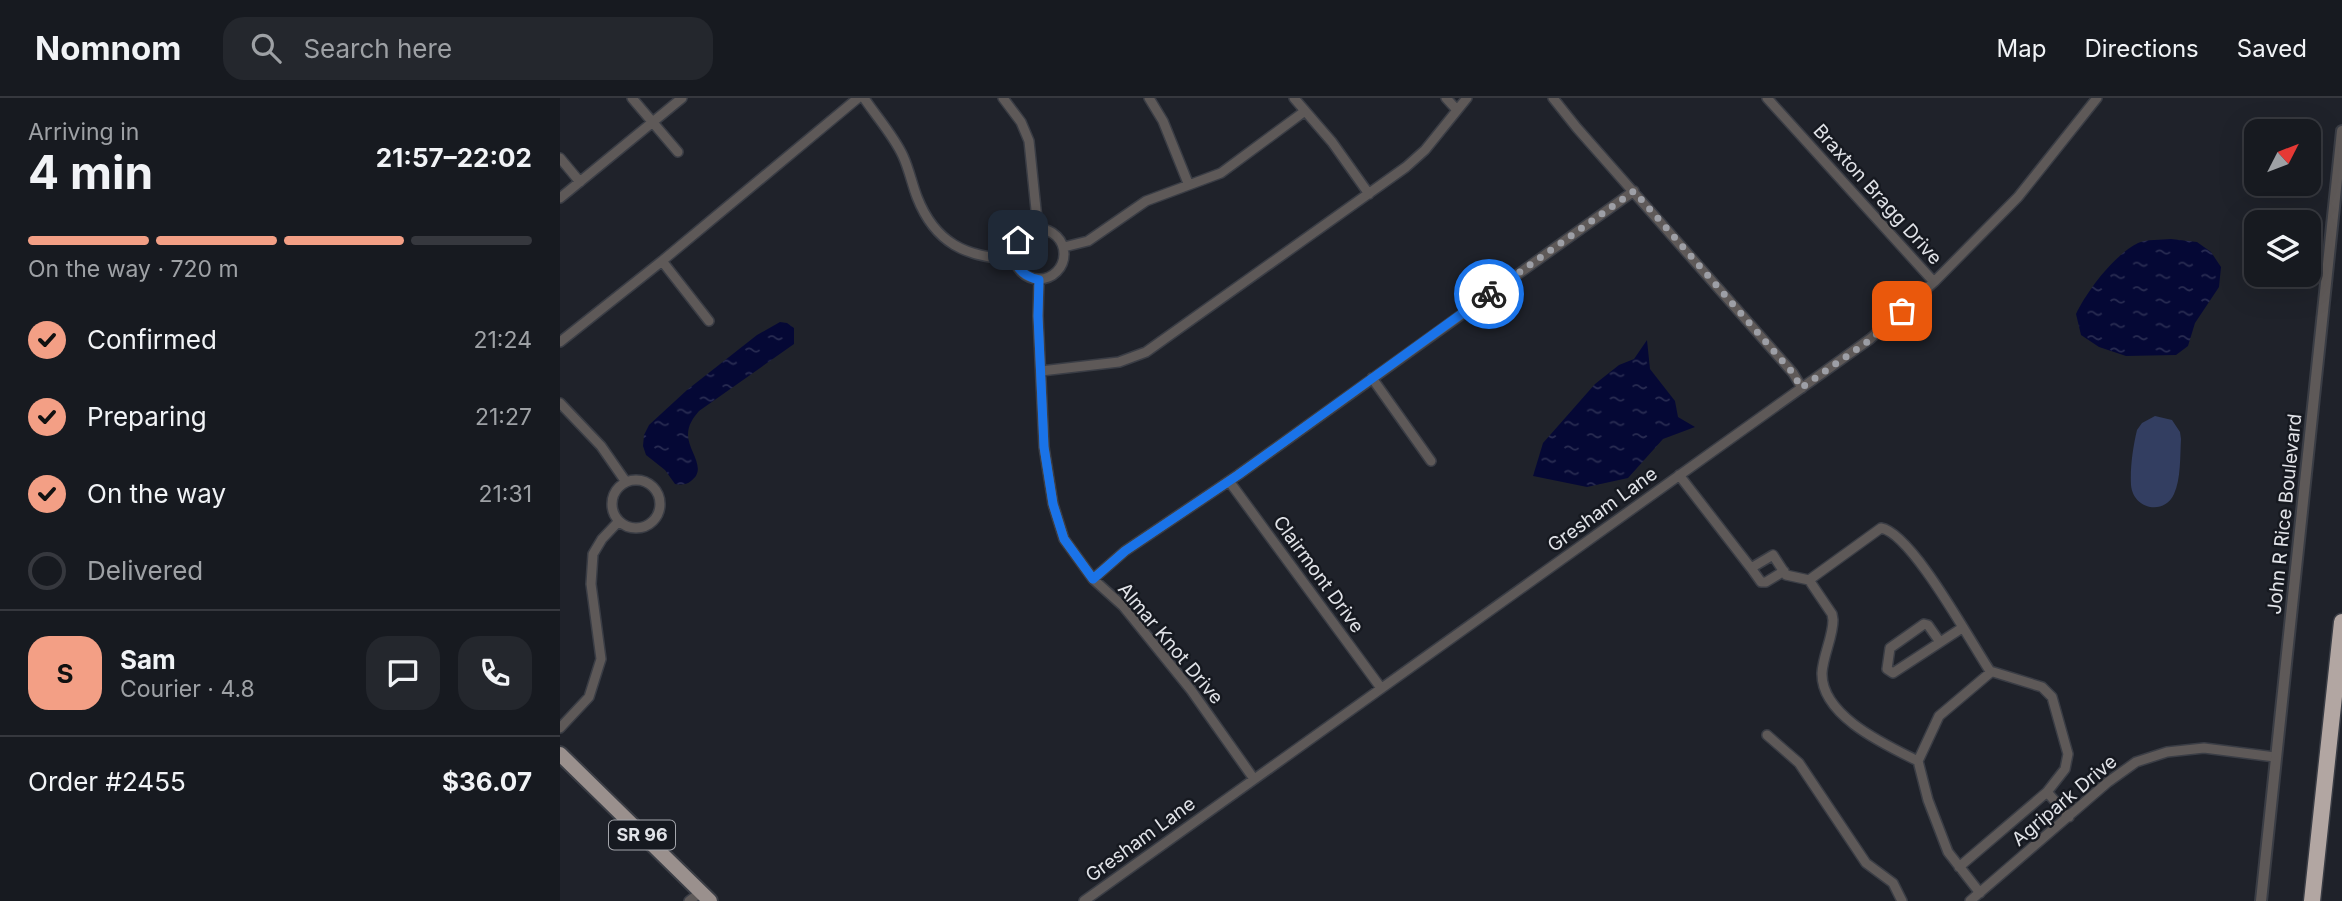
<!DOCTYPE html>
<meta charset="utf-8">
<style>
body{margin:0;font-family:Inter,sans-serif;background:#24272d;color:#f1f3f6;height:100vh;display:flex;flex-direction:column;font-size:26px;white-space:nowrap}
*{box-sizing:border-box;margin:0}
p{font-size:23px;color:#9ea1a5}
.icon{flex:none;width:38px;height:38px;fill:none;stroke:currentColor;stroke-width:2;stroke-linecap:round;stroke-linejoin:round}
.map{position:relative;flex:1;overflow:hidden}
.details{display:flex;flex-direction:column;background:#171a20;width:560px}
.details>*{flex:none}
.needle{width:46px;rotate:48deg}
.tools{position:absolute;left:1684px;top:21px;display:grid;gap:14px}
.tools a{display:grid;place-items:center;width:77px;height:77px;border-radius:14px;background:#171a20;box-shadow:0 7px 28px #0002,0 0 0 2px #36383e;font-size:35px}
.pin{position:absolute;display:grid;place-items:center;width:60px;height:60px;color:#fff;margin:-30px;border-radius:14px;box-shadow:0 4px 10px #0006}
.courier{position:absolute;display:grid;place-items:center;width:70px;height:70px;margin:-35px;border:5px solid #1a73e8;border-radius:50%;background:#fff;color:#222;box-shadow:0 2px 9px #0007}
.headline em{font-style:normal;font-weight:700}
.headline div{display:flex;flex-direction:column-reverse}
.headline{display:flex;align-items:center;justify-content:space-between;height:119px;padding:0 28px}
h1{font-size:46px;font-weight:700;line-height:52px}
.bar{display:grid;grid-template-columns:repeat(4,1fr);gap:10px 7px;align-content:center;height:84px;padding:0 28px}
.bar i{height:9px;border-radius:5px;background:#36383e}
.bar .current{background:#f39f85}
.bar p{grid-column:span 4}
.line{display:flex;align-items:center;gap:18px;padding:0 28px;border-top:2px solid #36383e}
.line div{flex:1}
.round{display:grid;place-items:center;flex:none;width:74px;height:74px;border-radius:21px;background:#24272d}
ol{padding:0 28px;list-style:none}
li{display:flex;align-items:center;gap:21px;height:77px}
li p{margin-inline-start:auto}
li .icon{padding:7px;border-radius:50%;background:#f39f85;color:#111;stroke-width:4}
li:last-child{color:#9ea1a5}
li i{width:38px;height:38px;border:4px solid #36383e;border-radius:50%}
header{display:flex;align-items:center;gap:42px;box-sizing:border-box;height:98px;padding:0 35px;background:#171a20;border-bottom:2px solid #36383e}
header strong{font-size:33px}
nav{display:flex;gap:38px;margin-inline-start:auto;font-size:24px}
.search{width:490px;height:63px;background:#24272d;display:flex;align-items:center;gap:18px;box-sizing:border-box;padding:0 24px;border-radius:21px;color:#9ea1a5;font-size:26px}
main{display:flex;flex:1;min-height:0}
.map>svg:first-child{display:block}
.garden{fill:#333e61}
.water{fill:url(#water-ripples)}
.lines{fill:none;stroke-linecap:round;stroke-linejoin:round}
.minor-casing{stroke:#3a3d45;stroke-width:12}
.tertiary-casing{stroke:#3a3d45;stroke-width:14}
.primary-casing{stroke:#3a3d45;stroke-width:18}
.motorway-casing{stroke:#3a3d45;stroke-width:19}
.minor{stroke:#5e5958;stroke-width:9}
.tertiary{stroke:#5e5958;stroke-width:10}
.primary{stroke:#9a908d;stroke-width:14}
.motorway{stroke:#b2a6a2;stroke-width:16}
.done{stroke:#9d9fa6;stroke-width:7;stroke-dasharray:0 12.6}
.route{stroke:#1a73e8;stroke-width:9}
.labels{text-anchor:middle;stroke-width:5;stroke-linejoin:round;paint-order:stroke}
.shield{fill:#161920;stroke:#a4a6ac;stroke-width:2}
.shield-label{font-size:18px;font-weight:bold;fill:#e1e3e8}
.street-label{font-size:19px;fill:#e1e3e8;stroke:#161920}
</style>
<header>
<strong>Nomnom</strong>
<div class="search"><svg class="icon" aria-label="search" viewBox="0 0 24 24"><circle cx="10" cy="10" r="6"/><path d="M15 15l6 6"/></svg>Search here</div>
<nav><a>Map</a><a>Directions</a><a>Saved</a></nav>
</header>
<main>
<section class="details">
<div class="headline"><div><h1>4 min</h1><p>Arriving in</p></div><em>21:57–22:02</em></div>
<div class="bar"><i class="current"></i><i class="current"></i><i class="current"></i><i></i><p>On the way · 720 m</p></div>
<ol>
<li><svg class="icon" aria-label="check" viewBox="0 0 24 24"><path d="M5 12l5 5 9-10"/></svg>Confirmed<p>21:24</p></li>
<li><svg class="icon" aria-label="check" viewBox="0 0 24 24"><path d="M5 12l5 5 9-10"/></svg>Preparing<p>21:27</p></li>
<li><svg class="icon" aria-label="check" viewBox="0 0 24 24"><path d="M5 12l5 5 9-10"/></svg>On the way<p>21:31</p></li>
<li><i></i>Delivered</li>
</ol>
<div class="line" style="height:126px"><b class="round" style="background:#f39f85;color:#111">S</b><div><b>Sam</b><p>Courier · 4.8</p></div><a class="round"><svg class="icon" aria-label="chat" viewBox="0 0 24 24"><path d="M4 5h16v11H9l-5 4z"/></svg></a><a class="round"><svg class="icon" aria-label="phone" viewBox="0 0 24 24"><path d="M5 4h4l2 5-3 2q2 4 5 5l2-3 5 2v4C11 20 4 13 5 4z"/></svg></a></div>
<div class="line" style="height:91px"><div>Order #2455</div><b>$36.07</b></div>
</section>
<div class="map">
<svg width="1782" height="803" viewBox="0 0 1782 803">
<defs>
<pattern id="water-ripples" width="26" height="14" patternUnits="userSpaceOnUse" patternTransform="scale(1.75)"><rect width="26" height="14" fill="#050835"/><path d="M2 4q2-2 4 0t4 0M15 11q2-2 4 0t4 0" fill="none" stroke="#292c52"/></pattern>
</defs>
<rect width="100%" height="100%" fill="#1f222a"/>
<path class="garden" d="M1595,318L1612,322L1620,334L1621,341C1620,358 1621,381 1614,396C1604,418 1573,411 1571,387C1570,370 1573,348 1577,332L1582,325Z"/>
<path class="water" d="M1611,141L1637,144L1651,154L1661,169L1659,189L1635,225L1628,248L1616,257L1566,258L1539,249L1521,237L1516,216C1527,193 1554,157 1578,145C1587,141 1601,142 1611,141Z
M220,224L227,225L234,230V246L139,313C133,320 128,327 128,337C128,353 148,371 131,383C126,387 122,387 115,386L105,372L86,357L83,348L84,337L89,327L127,292L197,237Z
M1087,242L1090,271L1115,303L1118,319L1135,329L1103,341L1068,380L1027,389L973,378L983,345L1035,286L1059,267L1074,261Z"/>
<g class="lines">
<defs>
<path id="minor" d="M72,0L118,54
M304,0C316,18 334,38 343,58C349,71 352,86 357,99C375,145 406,160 454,161
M443,0L461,24L469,43L478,131
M589,0L603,23L628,85
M734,0L772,44L809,96
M886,0L897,12
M993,0L1017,30L1233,275L1242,290
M1207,0L1374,184
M0,60L20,84
M0,100L122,0
M454 156a25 25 0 1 1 50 0a25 25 0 1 1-50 0Z
M504,149L528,143L586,103L661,75L745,13
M102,163L149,223
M479,182L478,218L484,349L493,406L504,441L533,481L563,508L631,592L694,681
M0,244L102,163L298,0
M481,273L559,264L586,254L846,69L865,52L907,0
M812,280L871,363
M0,305L41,348L66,384
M1119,377L1191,470L1213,457L1226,477L1249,482L1321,430C1352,435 1411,545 1430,573L1482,589L1492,599L1508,656L1505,671L1487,694L1509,719
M52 406a24 24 0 1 1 48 0a24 24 0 1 1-48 0Z
M669,383L821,590
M1191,470L1201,484H1206L1224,473
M533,481L565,453L678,377L1074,93
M1249,482L1272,516L1273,522C1273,539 1263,557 1262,575C1261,618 1326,647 1358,663L1368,702L1388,754L1420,795
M1380,544L1368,527L1364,526L1330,550L1327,571L1333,575L1402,530
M0,630L29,599L41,561L31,486L33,456L42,441L59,423
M1207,637L1239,665L1306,765L1333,785L1342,803
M1358,663L1379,618L1431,574
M1399,769L1487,694
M129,803L141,794
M524,803L1310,241L1374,184L1458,99L1537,0
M1410,803L1548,684L1576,664L1607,654L1644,650L1715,659"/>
<path id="tertiary" d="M1701,803L1782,33"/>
<path id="primary" d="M0,656L150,803"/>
<path id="motorway" d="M1752,803L1782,524"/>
</defs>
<use href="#minor" class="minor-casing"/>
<use href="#tertiary" class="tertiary-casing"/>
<use href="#primary" class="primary-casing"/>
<use href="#motorway" class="motorway-casing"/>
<use href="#minor" class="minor"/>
<use href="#tertiary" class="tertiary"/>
<use href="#primary" class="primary"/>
<use href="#motorway" class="motorway"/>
</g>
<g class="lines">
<path class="done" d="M929,196L1074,93L1233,275L1241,290L1310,242L1342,213"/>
<path class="route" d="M458,142C449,162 458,177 479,182L478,218L484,349L493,406L504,441L533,481L565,453L678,377L929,196"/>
</g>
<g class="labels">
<rect class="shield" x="49" y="722.5" width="66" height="29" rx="5"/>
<g class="shield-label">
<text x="82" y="743">SR 96</text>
</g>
<g class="street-label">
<text transform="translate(1318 96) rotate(48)" y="7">Braxton Bragg Drive</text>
<text transform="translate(1042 411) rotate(-36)" y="7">Gresham Lane</text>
<text transform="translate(1724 416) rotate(-84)" y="7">John R Rice Boulevard</text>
<text transform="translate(759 476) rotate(54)" y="7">Clairmont Drive</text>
<text transform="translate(611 545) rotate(50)" y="7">Almar Knot Drive</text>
<text transform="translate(1504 702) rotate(-40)" y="7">Agripark Drive</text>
<text transform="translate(580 741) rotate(-36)" y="7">Gresham Lane</text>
</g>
</g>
</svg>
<div class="tools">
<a><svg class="needle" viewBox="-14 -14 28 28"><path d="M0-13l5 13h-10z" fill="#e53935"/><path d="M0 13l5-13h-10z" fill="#9ea1a5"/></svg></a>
<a><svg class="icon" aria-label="layers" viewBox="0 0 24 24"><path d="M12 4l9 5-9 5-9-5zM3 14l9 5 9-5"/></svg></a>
</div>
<div class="pin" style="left:1342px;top:213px;background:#ea580c"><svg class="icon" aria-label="bag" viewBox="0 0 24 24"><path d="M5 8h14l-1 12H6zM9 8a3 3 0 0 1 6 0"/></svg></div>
<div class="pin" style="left:458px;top:142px;background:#1f2937"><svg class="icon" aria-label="home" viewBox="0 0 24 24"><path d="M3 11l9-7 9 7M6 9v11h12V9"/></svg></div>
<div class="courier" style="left:929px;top:196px"><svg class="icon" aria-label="bike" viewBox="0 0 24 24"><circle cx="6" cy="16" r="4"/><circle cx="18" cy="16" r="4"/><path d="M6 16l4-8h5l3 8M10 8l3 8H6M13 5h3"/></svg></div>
</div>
</main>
